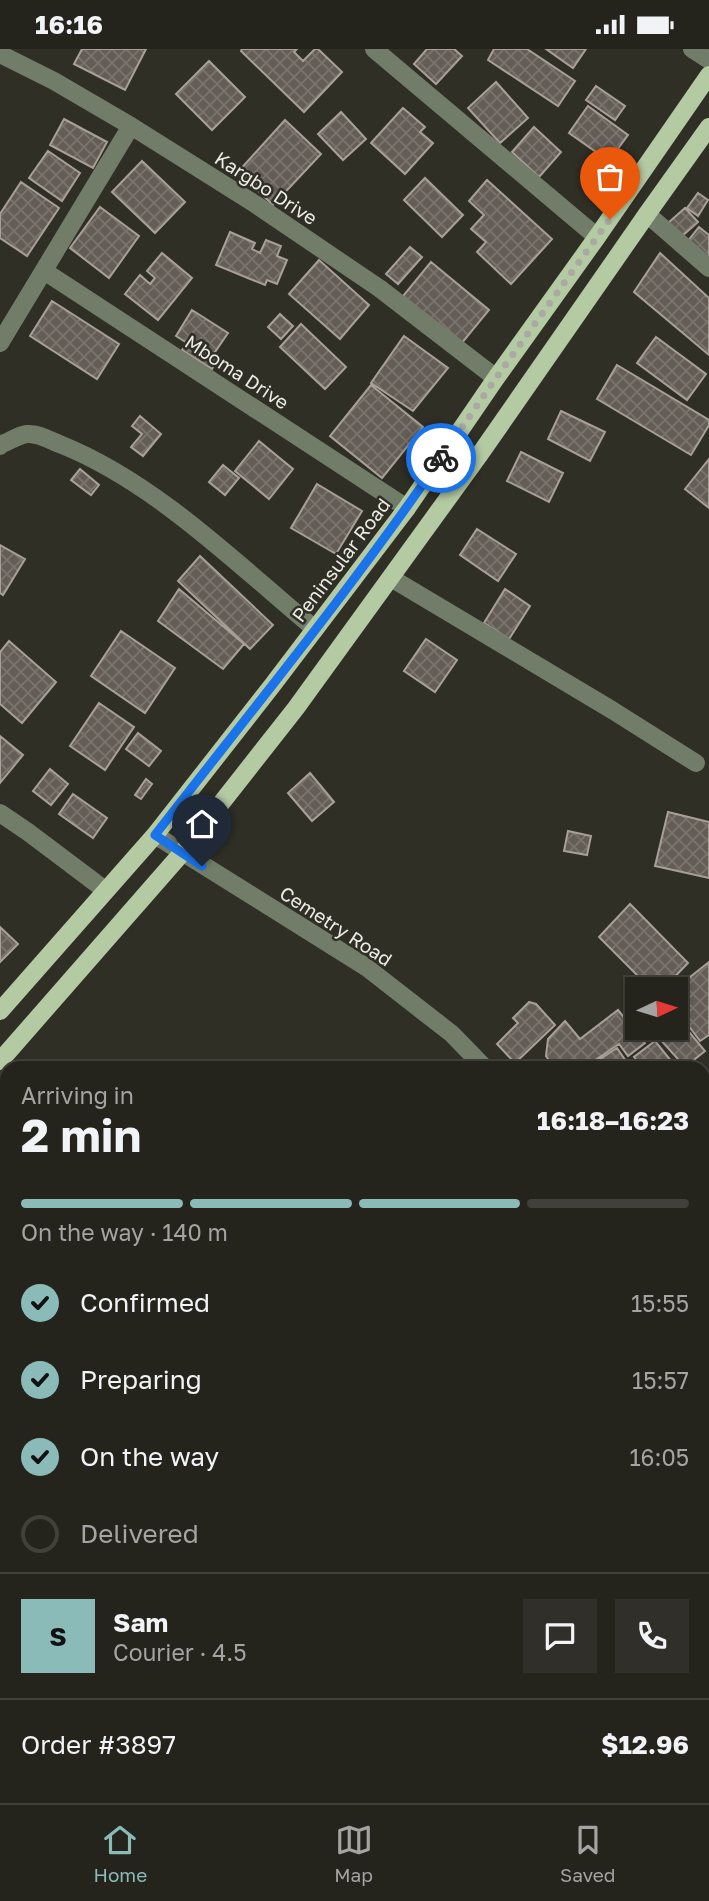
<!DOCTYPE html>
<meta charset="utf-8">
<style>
body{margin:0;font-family:"Golos Text",sans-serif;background:#302f29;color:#f1f3f6;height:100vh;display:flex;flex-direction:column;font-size:26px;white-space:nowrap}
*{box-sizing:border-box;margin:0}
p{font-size:23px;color:#a3a4a3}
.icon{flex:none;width:38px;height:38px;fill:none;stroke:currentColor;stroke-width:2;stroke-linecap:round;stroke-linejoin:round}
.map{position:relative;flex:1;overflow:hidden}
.panel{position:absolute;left:0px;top:1012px;width:710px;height:744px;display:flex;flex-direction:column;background:#24231c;border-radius:21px 21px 0 0;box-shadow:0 2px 5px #0004,0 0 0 2px #41403b}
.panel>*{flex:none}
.needle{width:46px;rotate:86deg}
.tools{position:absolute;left:625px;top:928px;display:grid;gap:14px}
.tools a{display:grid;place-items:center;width:63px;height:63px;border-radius:0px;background:#24231c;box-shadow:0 2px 5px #0004,0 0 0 2px #41403b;font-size:35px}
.pin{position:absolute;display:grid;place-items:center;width:60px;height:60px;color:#fff;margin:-72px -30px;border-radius:50% 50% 50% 0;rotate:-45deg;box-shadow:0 0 7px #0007}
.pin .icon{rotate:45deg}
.courier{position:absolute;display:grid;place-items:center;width:70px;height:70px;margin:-35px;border:5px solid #1a73e8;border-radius:50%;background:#fff;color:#222;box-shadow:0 2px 9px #0007}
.summary em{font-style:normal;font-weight:700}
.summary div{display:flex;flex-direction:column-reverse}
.summary{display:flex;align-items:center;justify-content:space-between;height:119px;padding:0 21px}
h1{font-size:46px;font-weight:700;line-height:52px}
.bar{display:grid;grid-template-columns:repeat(4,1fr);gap:10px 7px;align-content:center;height:84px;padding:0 21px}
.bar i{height:9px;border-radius:5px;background:#41403b}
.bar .active{background:#8bbbb9}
.bar p{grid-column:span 4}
.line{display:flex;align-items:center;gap:18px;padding:0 21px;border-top:2px solid #41403b}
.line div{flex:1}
.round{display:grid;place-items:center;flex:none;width:74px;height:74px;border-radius:0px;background:#302f29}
ol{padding:0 21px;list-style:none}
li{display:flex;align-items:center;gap:21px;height:77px}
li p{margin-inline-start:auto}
li .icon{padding:7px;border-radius:50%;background:#8bbbb9;color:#111;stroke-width:4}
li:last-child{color:#a3a4a3}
li i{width:38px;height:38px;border:4px solid #41403b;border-radius:50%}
.status{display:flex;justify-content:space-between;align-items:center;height:49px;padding:0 35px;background:#24231c;direction:ltr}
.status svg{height:19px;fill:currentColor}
.menu{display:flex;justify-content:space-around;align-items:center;height:98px;border-top:2px solid #41403b;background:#24231c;font-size:19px;color:#a3a4a3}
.menu a{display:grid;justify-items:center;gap:4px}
.menu .active{color:#8bbbb9}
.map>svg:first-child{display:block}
.building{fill:url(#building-cross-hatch);stroke:#a8a098;stroke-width:2}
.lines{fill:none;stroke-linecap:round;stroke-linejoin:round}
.minor{stroke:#717c69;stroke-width:18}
.major{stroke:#b3caa3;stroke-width:18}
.done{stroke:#aaa9a3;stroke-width:7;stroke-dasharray:0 12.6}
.route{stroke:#1a73e8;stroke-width:9}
.labels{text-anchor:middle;stroke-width:5;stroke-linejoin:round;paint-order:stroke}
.street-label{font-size:19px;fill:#ecebe6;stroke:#302f26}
</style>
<div class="status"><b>16:16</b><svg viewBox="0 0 49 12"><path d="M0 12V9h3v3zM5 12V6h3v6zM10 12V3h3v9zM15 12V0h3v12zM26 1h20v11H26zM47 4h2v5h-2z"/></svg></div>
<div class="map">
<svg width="709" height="1754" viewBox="0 0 709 1754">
<defs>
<pattern id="building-cross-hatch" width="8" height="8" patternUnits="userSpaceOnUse" patternTransform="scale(1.75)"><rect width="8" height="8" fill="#645d56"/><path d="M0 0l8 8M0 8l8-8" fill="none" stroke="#7a746e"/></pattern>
</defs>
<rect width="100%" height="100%" fill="#302f26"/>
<path class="building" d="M82,0H146L125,41L74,15Z
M242,0H297L294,3L303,12L315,0H318L342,23L304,63L241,2Z
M427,0H454L462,7L436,35L414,15Z
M494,0H527L575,32L558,57L488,11Z
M546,0H586L573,19Z
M209,12L245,48L212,81L176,45Z
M496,33L528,69L500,94L468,59Z
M596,37L625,57L615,71L586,51Z
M588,57L628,86L609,112L569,84Z
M403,59L425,78L420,83L433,94L405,125L371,94Z
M341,63L366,90L343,111L318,85Z
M64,70L107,93L93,119L50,96Z
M285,71L321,105L273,156L238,123Z
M534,78L561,103L539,128L512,103Z
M48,102L80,124L62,152L29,129Z
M142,112L185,153L155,184L112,143Z
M425,129L463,166L442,188L404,151Z
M487,131L552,190L511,235L477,203L486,193L471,180L484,166L469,152Z
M21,133L59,159L27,207L0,189V165Z
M698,144L708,151L698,167L687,159Z
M100,158L139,187L109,229L70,199Z
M685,159L698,173L681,188L668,174Z
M699,178L709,186V211L687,193Z
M230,183L255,194L252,200L260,204L266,191L281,197L277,207L287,211L277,235L267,231L265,236L216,216Z
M410,198L422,208L398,235L386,225Z
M162,204L192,229L158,271L125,245L140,226L150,235L155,229L147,222Z
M660,204L709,249V306L634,243Z
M319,211L369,256L340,290L289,245Z
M431,213L489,261L461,295L403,247Z
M52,252L119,295L97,330L30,287Z
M192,261L228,284L213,306L218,309L212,320L182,301L187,294L176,287Z
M280,265L293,277L281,290L268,278Z
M301,275L346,318L325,340L280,298Z
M404,287L448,319L413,362L371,334Z
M656,288L706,325L687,351L637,314Z
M617,316L709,371V376L691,406L597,350Z
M371,336L423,378L382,429L330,387Z
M561,362L605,383L590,412L548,390Z
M140,367L161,385L143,407L131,398L142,385L132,377Z
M259,392L293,420L269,450L235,422Z
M521,403L563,424L549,453L507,432Z
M709,410V459L685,440Z
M223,416L239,429L225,446L209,433Z
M80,420L99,436L91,446L71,431Z
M317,435L362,462L336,505L291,479Z
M477,480L516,505L498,532L460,506Z
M0,496L25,510L3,546L0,544Z
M200,507L273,576L250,600L178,532Z
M179,540L244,595L223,620L158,572Z
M505,540L530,557L509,590L484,574Z
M121,582L175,619L145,664L91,627Z
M426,590L457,611L435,643L404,622Z
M9,592L56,633L22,674L0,655V603Z
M99,654L134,678L105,721L70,697Z
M138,684L161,702L149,717L126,700Z
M0,687L23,706L0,734Z
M50,720L68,735L51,756L33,742Z
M310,724L334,753L312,772L288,744Z
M146,730L152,735L141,750L135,746Z
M73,745L107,769L93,789L59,765Z
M668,763L709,773V829L655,817Z
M568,782L591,787L587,806L564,802Z
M630,855L688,914L663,940H651L599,888Z
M0,878L18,895L0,913Z
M709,913V986L700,992L676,960L675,940Z
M529,953L536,955L555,976L515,1014L497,995L518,974L513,969Z
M618,961L645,994L628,1007L619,995L585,1018H546L550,1013L546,1007L548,990L565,972L580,990Z
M676,967L705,1002L685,1018L649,978H676Z
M655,992L676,1018H642L634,1008Z
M617,999L628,1015L632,1012L637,1018H588Z
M704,1133L709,1137V1203L704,1199Z
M7,1237V1330L4,1333L0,1327V1242Z
M709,1421V1491L704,1488V1434Z
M165,1748H207L203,1754H172Z
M250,1748H269L275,1754H244Z
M478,1748H521L519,1754H477Z"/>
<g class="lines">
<path class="minor" d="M374,0L597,188
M692,0L709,11
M0,5L54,32L131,77L255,155L379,239L496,329
M647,165L709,219
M44,222L407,459
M0,294L131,77
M0,397L2,395C10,392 19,386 27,385C39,384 51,392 62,396C156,434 238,516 315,580
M391,529L612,661L696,714
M0,764L28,783L105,841
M155,786L366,918L452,985L484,1018
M0,1182L7,1191
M704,1215L709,1218
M704,1541L709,1543
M0,1569L7,1574
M324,1748L330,1754"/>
<path class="major" d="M0,962L155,786L271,638L407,459L496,329L597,188L709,26
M0,1012L182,804L296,659L480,405L647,165L709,78"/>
</g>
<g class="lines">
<path class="done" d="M441,409L496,329L610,170"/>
<path class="route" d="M202,817L155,786C252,661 352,539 441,409"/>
</g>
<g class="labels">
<g class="street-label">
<text transform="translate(266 139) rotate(33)" y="7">Kargbo Drive</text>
<text transform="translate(237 323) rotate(33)" y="7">Mboma Drive</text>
<text transform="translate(341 511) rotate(-53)" y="7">Peninsular Road</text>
<text transform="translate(336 877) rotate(33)" y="7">Cemetry Road</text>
</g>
</g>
</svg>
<div class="tools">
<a><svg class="needle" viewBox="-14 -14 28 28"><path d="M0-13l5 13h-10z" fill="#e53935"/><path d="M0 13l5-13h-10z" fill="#a3a4a3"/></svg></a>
</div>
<div class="pin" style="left:610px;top:170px;background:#ea580c"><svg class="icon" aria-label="bag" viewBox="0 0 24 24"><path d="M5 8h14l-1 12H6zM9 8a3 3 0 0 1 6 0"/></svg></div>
<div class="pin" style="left:202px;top:817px;background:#1f2937"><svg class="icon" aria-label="home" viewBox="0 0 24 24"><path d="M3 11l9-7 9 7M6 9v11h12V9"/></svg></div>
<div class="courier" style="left:441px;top:409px"><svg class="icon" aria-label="bike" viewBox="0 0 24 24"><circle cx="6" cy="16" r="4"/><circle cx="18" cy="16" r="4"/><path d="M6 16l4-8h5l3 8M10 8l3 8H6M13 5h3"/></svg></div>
<section class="panel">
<div class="summary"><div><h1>2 min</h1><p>Arriving in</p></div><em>16:18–16:23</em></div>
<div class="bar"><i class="active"></i><i class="active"></i><i class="active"></i><i></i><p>On the way · 140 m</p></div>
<ol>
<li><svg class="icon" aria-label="check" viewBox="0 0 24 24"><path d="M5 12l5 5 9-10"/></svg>Confirmed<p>15:55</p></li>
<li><svg class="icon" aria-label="check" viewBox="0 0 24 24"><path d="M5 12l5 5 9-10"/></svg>Preparing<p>15:57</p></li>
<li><svg class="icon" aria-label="check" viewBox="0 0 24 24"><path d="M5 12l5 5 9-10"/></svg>On the way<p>16:05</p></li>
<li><i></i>Delivered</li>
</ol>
<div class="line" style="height:126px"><b class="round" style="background:#8bbbb9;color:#111">S</b><div><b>Sam</b><p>Courier · 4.5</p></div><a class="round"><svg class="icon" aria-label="chat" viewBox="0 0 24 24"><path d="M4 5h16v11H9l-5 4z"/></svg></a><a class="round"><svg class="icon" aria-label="phone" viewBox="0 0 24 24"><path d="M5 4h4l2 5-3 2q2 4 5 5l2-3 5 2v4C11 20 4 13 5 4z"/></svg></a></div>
<div class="line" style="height:91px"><div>Order #3897</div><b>$12.96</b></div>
</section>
</div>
<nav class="menu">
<a class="active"><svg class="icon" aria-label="home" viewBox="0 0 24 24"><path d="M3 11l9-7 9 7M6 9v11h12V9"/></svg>Home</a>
<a><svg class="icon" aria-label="map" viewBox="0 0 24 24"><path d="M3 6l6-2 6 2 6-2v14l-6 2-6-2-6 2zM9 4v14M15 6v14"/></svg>Map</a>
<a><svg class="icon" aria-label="saved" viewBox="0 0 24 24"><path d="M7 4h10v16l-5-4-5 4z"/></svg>Saved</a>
</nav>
